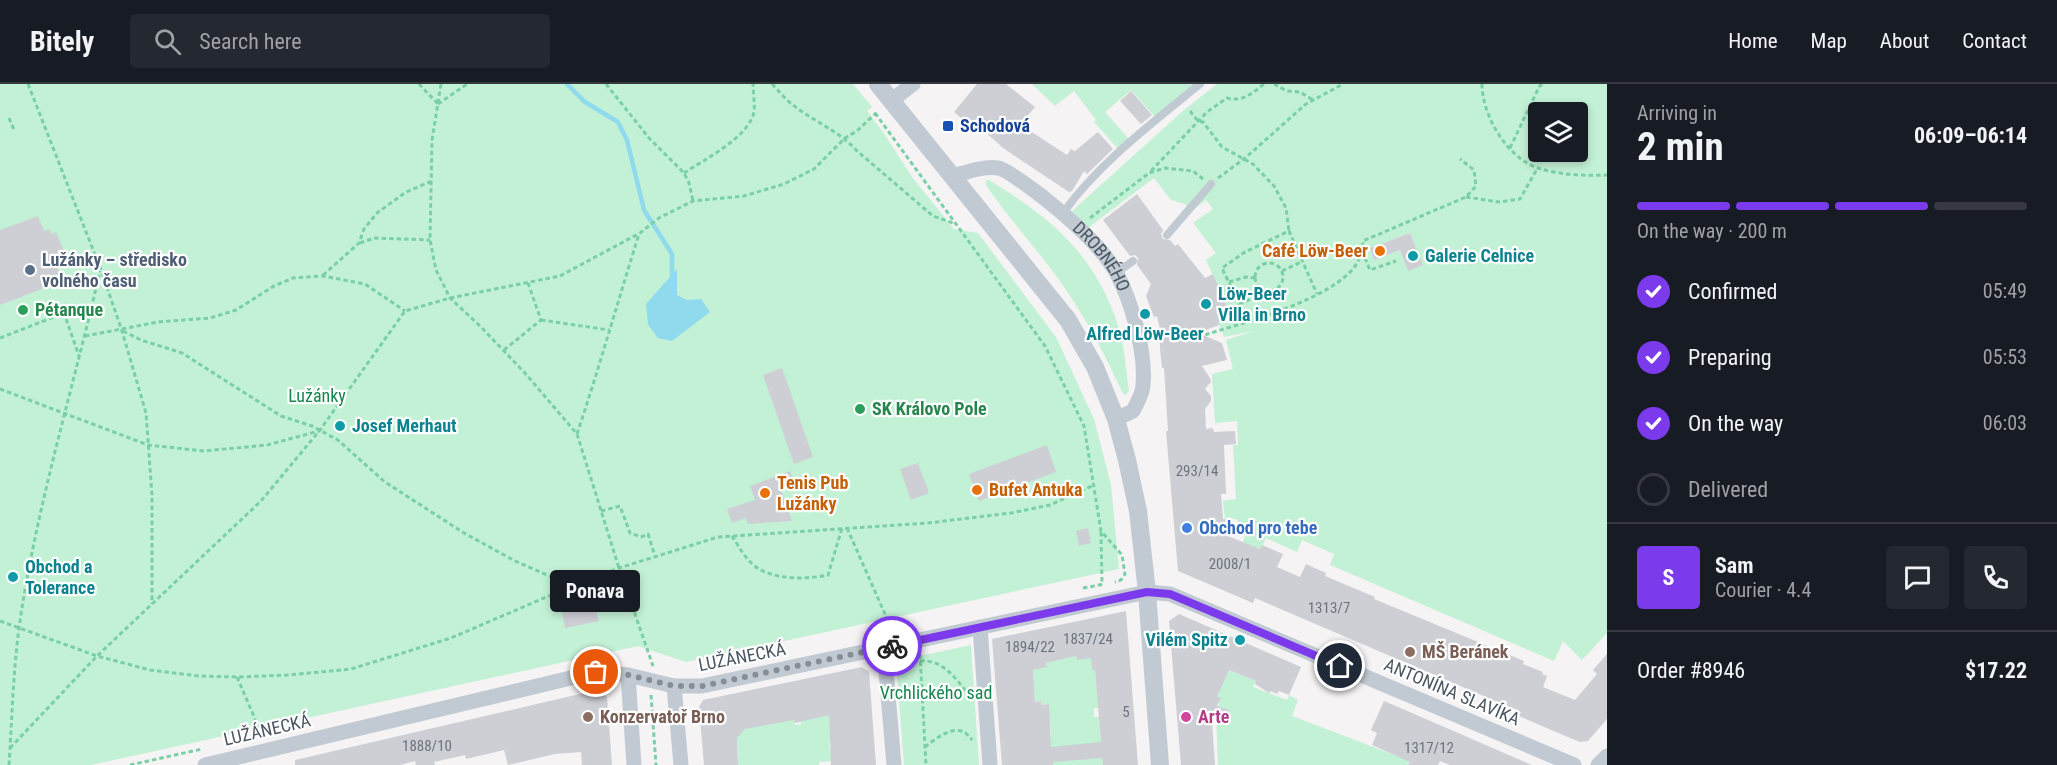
<!DOCTYPE html>
<meta charset="utf-8">
<style>
body{margin:0;font-family:"Roboto Condensed",sans-serif;background:#242831;color:#f1f3f6;height:100vh;display:flex;flex-direction:column;font-size:22px;white-space:nowrap}
*{box-sizing:border-box;margin:0}
p{font-size:20px;color:#9ea1a6}
.icon{flex:none;width:33px;height:33px;fill:none;stroke:currentColor;stroke-width:2;stroke-linecap:round;stroke-linejoin:round}
.map{position:relative;flex:1;overflow:hidden}
.drawer{display:flex;flex-direction:column;background:#171b24;width:450px}
.drawer>*{flex:none}
.tools{position:absolute;left:1528px;top:18px;display:grid;gap:12px}
.tools a{display:grid;place-items:center;width:60px;height:60px;border-radius:6px;background:#171b24;box-shadow:0 3px 9px #0003;font-size:30px}
.pin{position:absolute;display:grid;place-items:center;width:51px;height:51px;color:#fff;margin:-26px;border:3px solid #fff;border-radius:50%;box-shadow:0 2px 6px #0007}
.courier{position:absolute;display:grid;place-items:center;width:60px;height:60px;margin:-30px;border:4px solid #7c3aed;border-radius:50%;background:#fff;color:#222;box-shadow:0 2px 8px #0007}
.bubble{position:absolute;height:42px;border-radius:6px;background:#171b24;box-shadow:0 3px 9px #0003;font-size:20px;font-weight:700;line-height:42px;text-align:center}
.head em{font-style:normal;font-weight:700}
.head div{display:flex;flex-direction:column-reverse}
.head{display:flex;align-items:center;justify-content:space-between;height:102px;padding:0 30px}
h1{font-size:39px;font-weight:700;line-height:45px}
.bar{display:grid;grid-template-columns:repeat(4,1fr);gap:9px 6px;align-content:center;height:72px;padding:0 30px}
.bar i{height:8px;border-radius:4px;background:#363941}
.bar .on{background:#7c3aed}
.bar p{grid-column:span 4}
.line{display:flex;align-items:center;gap:15px;padding:0 30px;border-top:2px solid #363941}
.line div{flex:1}
.round{display:grid;place-items:center;flex:none;width:63px;height:63px;border-radius:6px;background:#242831}
ol{padding:0 30px;list-style:none}
li{display:flex;align-items:center;gap:18px;height:66px}
li p{margin-inline-start:auto}
li .icon{padding:6px;border-radius:50%;background:#7c3aed;color:#fff;stroke-width:4}
li:last-child{color:#9ea1a6}
li i{width:33px;height:33px;border:3px solid #363941;border-radius:50%}
header{display:flex;align-items:center;gap:36px;box-sizing:border-box;height:84px;padding:0 30px;background:#171b24;border-bottom:2px solid #363941}
header strong{font-size:28px}
nav{display:flex;gap:33px;margin-inline-start:auto;font-size:21px}
.search{width:420px;height:54px;background:#242831;display:flex;align-items:center;gap:15px;box-sizing:border-box;padding:0 21px;border-radius:6px;color:#9ea1a6;font-size:22px}
main{display:flex;flex:1;min-height:0}
.map>svg:first-child{display:block}
.green{fill:#c3f1d5;fill-rule:evenodd}
.water{fill:#90daee}
.lines{fill:none;stroke-linecap:round;stroke-linejoin:round}
.stream{stroke:#90daee;stroke-width:4.5}
.building{fill:#cdcfd5;fill-rule:evenodd}
.path{stroke:#7ad0a6;stroke-width:3;stroke-dasharray:4.5 3;stroke-linecap:butt}
.service{stroke:#c1cad2;stroke-width:8}
.minor{stroke:#c1cad2;stroke-width:15}
.tertiary{stroke:#c1cad2;stroke-width:18}
.done{stroke:#868d94;stroke-width:6;stroke-dasharray:0 10.8}
.route{stroke:#7c3aed;stroke-width:8}
.transit-dot{fill:#1a4fb4;stroke:#fff;stroke-width:2}
.food-dot{fill:#e8710a;stroke:#fff;stroke-width:2}
.culture-dot{fill:#0f9aa8;stroke:#fff;stroke-width:2}
.service-dot{fill:#5c6f8a;stroke:#fff;stroke-width:2}
.leisure-dot{fill:#2e9e5b;stroke:#fff;stroke-width:2}
.shop-dot{fill:#3f7fe0;stroke:#fff;stroke-width:2}
.education-dot{fill:#8d6e63;stroke:#fff;stroke-width:2}
.hotel-dot{fill:#d1479c;stroke:#fff;stroke-width:2}
.labels{text-anchor:middle;stroke-width:4.5;stroke-linejoin:round;paint-order:stroke}
.number-label{font-size:15px;fill:#6b747e}
.transit-label{font-size:18px;font-weight:bold;fill:#164399;stroke:#fff;text-anchor:start}
.food-label{font-size:18px;font-weight:bold;fill:#c56008;stroke:#fff;text-anchor:start}
.culture-label{font-size:18px;font-weight:bold;fill:#0d838f;stroke:#fff;text-anchor:start}
.street-label{font-size:18px;fill:#4a5661;stroke:#fff}
.service-label{font-size:18px;font-weight:bold;fill:#4e5e75;stroke:#fff;text-anchor:start}
.leisure-label{font-size:18px;font-weight:bold;fill:#27864d;stroke:#fff;text-anchor:start}
.park-label{font-size:18px;fill:#17864f;stroke:#fff}
.shop-label{font-size:18px;font-weight:bold;fill:#366cbe;stroke:#fff;text-anchor:start}
.education-label{font-size:18px;font-weight:bold;fill:#785e54;stroke:#fff;text-anchor:start}
.hotel-label{font-size:18px;font-weight:bold;fill:#b23c85;stroke:#fff;text-anchor:start}
</style>
<header>
<strong>Bitely</strong>
<div class="search"><svg class="icon" aria-label="search" viewBox="0 0 24 24"><circle cx="10" cy="10" r="6"/><path d="M15 15l6 6"/></svg>Search here</div>
<nav><a>Home</a><a>Map</a><a>About</a><a>Contact</a></nav>
</header>
<main>
<div class="map">
<svg width="1607" height="681" viewBox="0 0 1607 681">
<rect width="100%" height="100%" fill="#f5f3f3"/>
<path class="green" d="M0,0H853L872,23L867,27L883,48L912,93L954,145L978,149L1056,253L1094,335L1111,401L1119,485L686,578L638,562L91,681H0Z
M1032,0H1196L1155,33L1131,6L1105,28L1129,55L1118,65L1094,38L1096,36L1074,7L1055,22Z
M1217,0H1607V549L1582,576L1563,557L1554,577L1330,481L1334,470L1302,456L1297,468L1266,454L1259,469L1243,458L1246,448L1236,435H1225L1223,418L1222,417L1236,415L1233,361H1238L1237,337L1215,339L1212,290L1233,285L1226,256L1254,247L1224,253L1218,238L1220,237L1216,228L1227,223L1206,176L1216,169L1193,139L1213,125L1206,116L1190,128L1185,120L1171,116L1154,94L1088,144L1072,127L1184,26ZM1539,28H1578V68H1539ZM1410,149L1422,181L1408,186L1400,166L1374,176L1370,164Z
M986,96H989C1053,135 1098,173 1120,248C1125,267 1126,287 1129,307L1125,311L1122,308C1102,263 1078,220 1048,181C1027,154 1005,129 986,101Z
M971,561L979,681H904L896,577Z
M1076,572L1077,576L1094,572L1092,586H1095L1099,624H1094V633H1099L1103,681H1053L1036,653L1051,652L1050,638L1048,637L1049,620L1042,621L1041,617L1035,618L1033,589L1030,588L1032,582L1047,583L1046,579Z
M1213,580L1256,597L1253,603L1287,616L1289,611L1298,616L1292,632L1397,672L1413,671L1408,681H1218L1216,630L1220,615L1217,613L1220,606Z
M839,624L832,658L829,659L830,667L841,666L842,676L819,678V681H738L737,653L744,645L769,638L770,641L794,633L795,641L801,640V637Z"/>
<path class="water" d="M677,185V211L687,216L701,215L710,228L672,257L658,254L648,241L646,220Z"/>
<g class="lines">
<path class="stream" d="M567,0L585,18L618,38L627,56L644,126L672,170V191"/>
</g>
<path class="building" d="M977,0H1006L1035,23L1024,36L1030,42L1027,45L1067,71L1071,65L1075,67L1098,48L1113,65L1087,90L1084,87L1072,107L1069,108L1003,64L981,44L974,45L954,28Z
M1131,7L1152,31L1141,40L1120,17Z
M1137,110L1163,146L1161,150L1163,155L1170,156L1175,162L1178,160L1205,194L1213,190L1227,223L1216,228L1220,237L1218,238L1219,241L1198,249L1222,259L1227,276L1202,282L1210,294L1211,298L1205,305L1211,312V317L1205,325L1206,345L1213,344L1214,348L1235,347L1236,360L1224,361L1226,410H1221L1223,435H1226L1228,452L1260,465L1262,461L1283,470L1277,483L1300,493L1306,480L1326,489L1325,492L1375,513L1374,515L1524,577L1523,580L1543,588L1542,590L1547,592L1543,603L1575,616L1597,590L1593,586L1607,570V635L1588,657L1580,658L1563,651L1519,632L1521,628L1255,514L1253,519L1178,487L1166,347H1168L1164,284H1162L1160,265V259H1163L1157,232L1154,233L1146,212L1151,200L1137,181L1138,174L1135,171L1130,172L1103,136Z
M38,132L44,147L50,145L51,150L56,148L64,167L59,169L61,174L55,176L63,197L0,221V146Z
M1410,149L1423,181L1408,187L1400,166L1374,176L1370,164Z
M782,284L813,373L794,380L763,291Z
M1047,361L1056,388L979,417L969,390Z
M918,379L929,409L911,416L900,385Z
M790,387L795,402L781,406L792,437L748,440L746,434L732,439L727,425L755,416L750,402Z
M1088,444L1091,459L1079,462L1076,447Z
M594,519L599,537L565,544L562,527Z
M1126,527L1138,681H1103L1102,674L1053,678V681H1002L992,555ZM1076,572L1077,576L1091,574L1092,586H1095L1101,658L1051,663L1049,620L1042,621L1041,617L1035,618L1033,586L1047,583L1046,579Z
M1179,530L1301,583L1289,611L1279,607L1277,610L1271,607L1269,609L1255,600L1256,597L1229,586L1217,613L1221,614L1217,622L1229,626L1230,638H1212L1215,681H1181L1169,537Z
M862,583L869,588L876,681H831L829,631L795,639L794,636L745,645L737,654L738,681H704L699,623L703,616Z
M597,606L607,613L612,681H582L581,668L555,670L508,681L504,666L466,675L465,671L434,678L435,681H416L415,677L400,681H295V676Z
M1384,617L1442,642L1532,681H1450L1440,677L1438,681H1408L1410,678L1372,661L1377,649L1371,646Z"/>
<g class="lines">
<path class="path" d="M28,0L101,186L122,247L146,329L152,411V520
M419,0L438,20
M441,0L432,56L430,156L436,186L450,214L480,242L524,288L577,350L619,484L653,582
M606,0L649,54L684,89L689,99L693,117
M772,0C779,7 785,15 793,21C813,37 839,47 856,66L933,132L953,139
M1274,0L1287,7L1300,8L1313,16
M1482,0C1482,31 1507,74 1538,84C1559,91 1585,92 1607,91
M438,20L467,0
M1190,27L1198,37L1203,38L1222,63L1253,80L1274,102L1286,124L1289,147
M875,29L1045,262L1084,342L1101,447L1122,471L1125,490L1121,496L1115,498
M9,34L14,46
M1510,64L1539,3L1542,0
M1151,87L1207,28L1227,14C1243,18 1251,10 1264,0
M684,89C705,75 748,54 754,28C755,20 753,9 753,0
M1218,94L1244,75L1306,20L1343,0
M1466,113L1499,118L1520,115L1537,85
M1090,134L1149,89L1165,84L1193,87L1203,95
M360,159L374,154L430,156
M1362,167L1370,186L1396,177
M1255 193a14 14 0 1 1 28 0a14 14 0 1 1-28 0Z
M1282,187L1303,177
M323,191L359,159L364,145L377,129L406,108L432,97
M1229,198L1246,193L1255,194
M1239,220L1256,213L1263,206
M541,236L609,246
M1247,237L1222,184L1245,168L1289,147L1317,210
M123,247L141,256L182,269L281,332L312,342L338,356L385,398L464,449L515,477L572,502
M85,252L158,238L210,234L236,226L274,202L293,194L323,192L365,200L405,227
M1198,253C1238,240 1335,216 1357,179C1361,172 1363,164 1363,157L1466,113L1476,102L1474,86L1460,75
M0,254L64,229L79,272
M504,266L541,236L528,199
M0,305L148,361L204,367L267,361L319,347
M577,350C599,284 618,217 639,150
M601,427L620,422L630,449L641,453L648,450L655,472
M847,444L892,546
M1101,448L1102,500
M732,452C740,465 749,481 763,487C782,496 809,495 828,491L842,444
M1083,504L1105,500
M0,537L97,572L150,586L199,592L237,593L289,591L351,585L451,554L572,502L619,484L718,453L928,439L1011,429L1050,421L1094,401
M920,570L926,681
M920,577C943,575 956,595 969,611
M237,593L262,651
M651,611L656,681
M925,663C939,652 959,636 972,656
M10,664L97,572L261,417L320,346L405,227L450,214L560,192L640,149L659,134L693,117L744,112L784,100L814,85L845,54L857,47L876,29
M9,681C12,635 13,590 19,544C36,423 73,306 100,187
M130,681L202,665"/>
<path class="service" d="M1063,129C1099,79 1152,39 1200,0
M1167,151L1211,100
M1116,189L1133,177"/>
<g class="minor">
<path d="M892,16L913,0"/>
<path id="s1" d="M953,92C967,88 983,82 998,84C1007,85 1036,108 1044,114C1069,134 1102,162 1117,190C1132,219 1146,268 1143,301C1143,309 1137,319 1133,327L1116,335"/>
<path d="M980,543L990,681"/>
<path d="M884,563L894,681"/>
<path d="M628,591L634,681"/>
<path d="M674,602L681,681"/>
<path d="M205,681L596,588L628,591L674,602H702L1147,508L1170,510L1574,681"/>
<path d="M1598,681L1607,672"/>
</g>
<path class="tertiary" d="M878,0L1068,236L1095,283L1116,335L1127,376L1138,427L1147,508L1160,681"/>
</g>
<g class="lines">
<path class="done" d="M596,588L628,591L674,602H702L892,562"/>
<path class="route" d="M892,562L1147,508L1170,510L1340,582"/>
</g>
<rect class="transit-dot" x="942" y="36" width="12" height="12" rx="3"/>
<g class="food-dot">
<circle cx="1380" cy="167" r="6"/>
<circle cx="977" cy="406" r="6"/>
<circle cx="765" cy="409" r="6"/>
</g>
<g class="culture-dot">
<circle cx="1413" cy="172" r="6"/>
<circle cx="1206" cy="220" r="6"/>
<circle cx="1145" cy="230" r="6"/>
<circle cx="340" cy="342" r="6"/>
<circle cx="13" cy="493" r="6"/>
<circle cx="1240" cy="556" r="6"/>
</g>
<circle class="service-dot" cx="30" cy="186" r="6"/>
<g class="leisure-dot">
<circle cx="23" cy="226" r="6"/>
<circle cx="860" cy="325" r="6"/>
</g>
<circle class="shop-dot" cx="1187" cy="444" r="6"/>
<g class="education-dot">
<circle cx="1410" cy="568" r="6"/>
<circle cx="588" cy="633" r="6"/>
</g>
<circle class="hotel-dot" cx="1186" cy="633" r="6"/>
<g class="labels">
<g class="number-label">
<text x="1197" y="392">293/14</text>
<text x="1230" y="485">2008/1</text>
<text x="1329" y="529">1313/7</text>
<text x="1088" y="560">1837/24</text>
<text x="1030" y="568">1894/22</text>
<text x="1126" y="633">5</text>
<text x="427" y="667">1888/10</text>
<text x="1429" y="669">1317/12</text>
</g>
<g class="transit-label">
<text x="960" y="48">Schodová</text>
</g>
<g class="food-label">
<text x="1368" y="173" text-anchor="end">Café Löw-Beer</text>
<text x="777" y="405">Tenis Pub<tspan x="777" dy="21">Lužánky</tspan></text>
<text x="989" y="412">Bufet Antuka</text>
</g>
<g class="culture-label">
<text x="1425" y="178">Galerie Celnice</text>
<text x="1218" y="216">Löw-Beer<tspan x="1218" dy="21">Villa in Brno</tspan></text>
<text x="1145" y="256" text-anchor="middle">Alfred Löw-Beer</text>
<text x="352" y="348">Josef Merhaut</text>
<text x="25" y="489">Obchod a<tspan x="25" dy="21">Tolerance</tspan></text>
<text x="1228" y="562" text-anchor="end">Vilém Spitz</text>
</g>
<g class="street-label">
<text dy="6" stroke="none"><textPath href="#s1" startOffset="184">DROBNÉHO</textPath></text>
<text transform="translate(742 573) rotate(-11)" y="6">LUŽÁNECKÁ</text>
<text transform="translate(1452 608) rotate(23)" y="6">ANTONÍNA SLAVÍKA</text>
<text transform="translate(267 646) rotate(-13)" y="6">LUŽÁNECKÁ</text>
</g>
<g class="service-label">
<text x="42" y="182">Lužánky – středisko<tspan x="42" dy="21">volného času</tspan></text>
</g>
<g class="leisure-label">
<text x="35" y="232">Pétanque</text>
<text x="872" y="331">SK Královo Pole</text>
</g>
<g class="park-label">
<text x="317" y="318">Lužánky</text>
<text x="936" y="615">Vrchlického sad</text>
</g>
<g class="shop-label">
<text x="1199" y="450">Obchod pro tebe</text>
</g>
<g class="education-label">
<text x="1422" y="574">MŠ Beránek</text>
<text x="600" y="639">Konzervatoř Brno</text>
</g>
<g class="hotel-label">
<text x="1198" y="639">Arte</text>
</g>
</g>
</svg>
<div class="tools">
<a><svg class="icon" aria-label="layers" viewBox="0 0 24 24"><path d="M12 4l9 5-9 5-9-5zM3 14l9 5 9-5"/></svg></a>
</div>
<div class="pin" style="left:596px;top:588px;background:#ea580c"><svg class="icon" aria-label="bag" viewBox="0 0 24 24"><path d="M5 8h14l-1 12H6zM9 8a3 3 0 0 1 6 0"/></svg></div>
<div class="pin" style="left:1340px;top:582px;background:#1f2937"><svg class="icon" aria-label="home" viewBox="0 0 24 24"><path d="M3 11l9-7 9 7M6 9v11h12V9"/></svg></div>
<div class="courier" style="left:892px;top:562px"><svg class="icon" aria-label="bike" viewBox="0 0 24 24"><circle cx="6" cy="16" r="4"/><circle cx="18" cy="16" r="4"/><path d="M6 16l4-8h5l3 8M10 8l3 8H6M13 5h3"/></svg></div>
<div class="bubble" style="left:550px;top:486px;width:90px">Ponava</div>
</div>
<section class="drawer">
<div class="head"><div><h1>2 min</h1><p>Arriving in</p></div><em>06:09–06:14</em></div>
<div class="bar"><i class="on"></i><i class="on"></i><i class="on"></i><i></i><p>On the way · 200 m</p></div>
<ol>
<li><svg class="icon" aria-label="check" viewBox="0 0 24 24"><path d="M5 12l5 5 9-10"/></svg>Confirmed<p>05:49</p></li>
<li><svg class="icon" aria-label="check" viewBox="0 0 24 24"><path d="M5 12l5 5 9-10"/></svg>Preparing<p>05:53</p></li>
<li><svg class="icon" aria-label="check" viewBox="0 0 24 24"><path d="M5 12l5 5 9-10"/></svg>On the way<p>06:03</p></li>
<li><i></i>Delivered</li>
</ol>
<div class="line" style="height:108px"><b class="round" style="background:#7c3aed;color:#fff">S</b><div><b>Sam</b><p>Courier · 4.4</p></div><a class="round"><svg class="icon" aria-label="chat" viewBox="0 0 24 24"><path d="M4 5h16v11H9l-5 4z"/></svg></a><a class="round"><svg class="icon" aria-label="phone" viewBox="0 0 24 24"><path d="M5 4h4l2 5-3 2q2 4 5 5l2-3 5 2v4C11 20 4 13 5 4z"/></svg></a></div>
<div class="line" style="height:78px"><div>Order #8946</div><b>$17.22</b></div>
</section>
</main>
